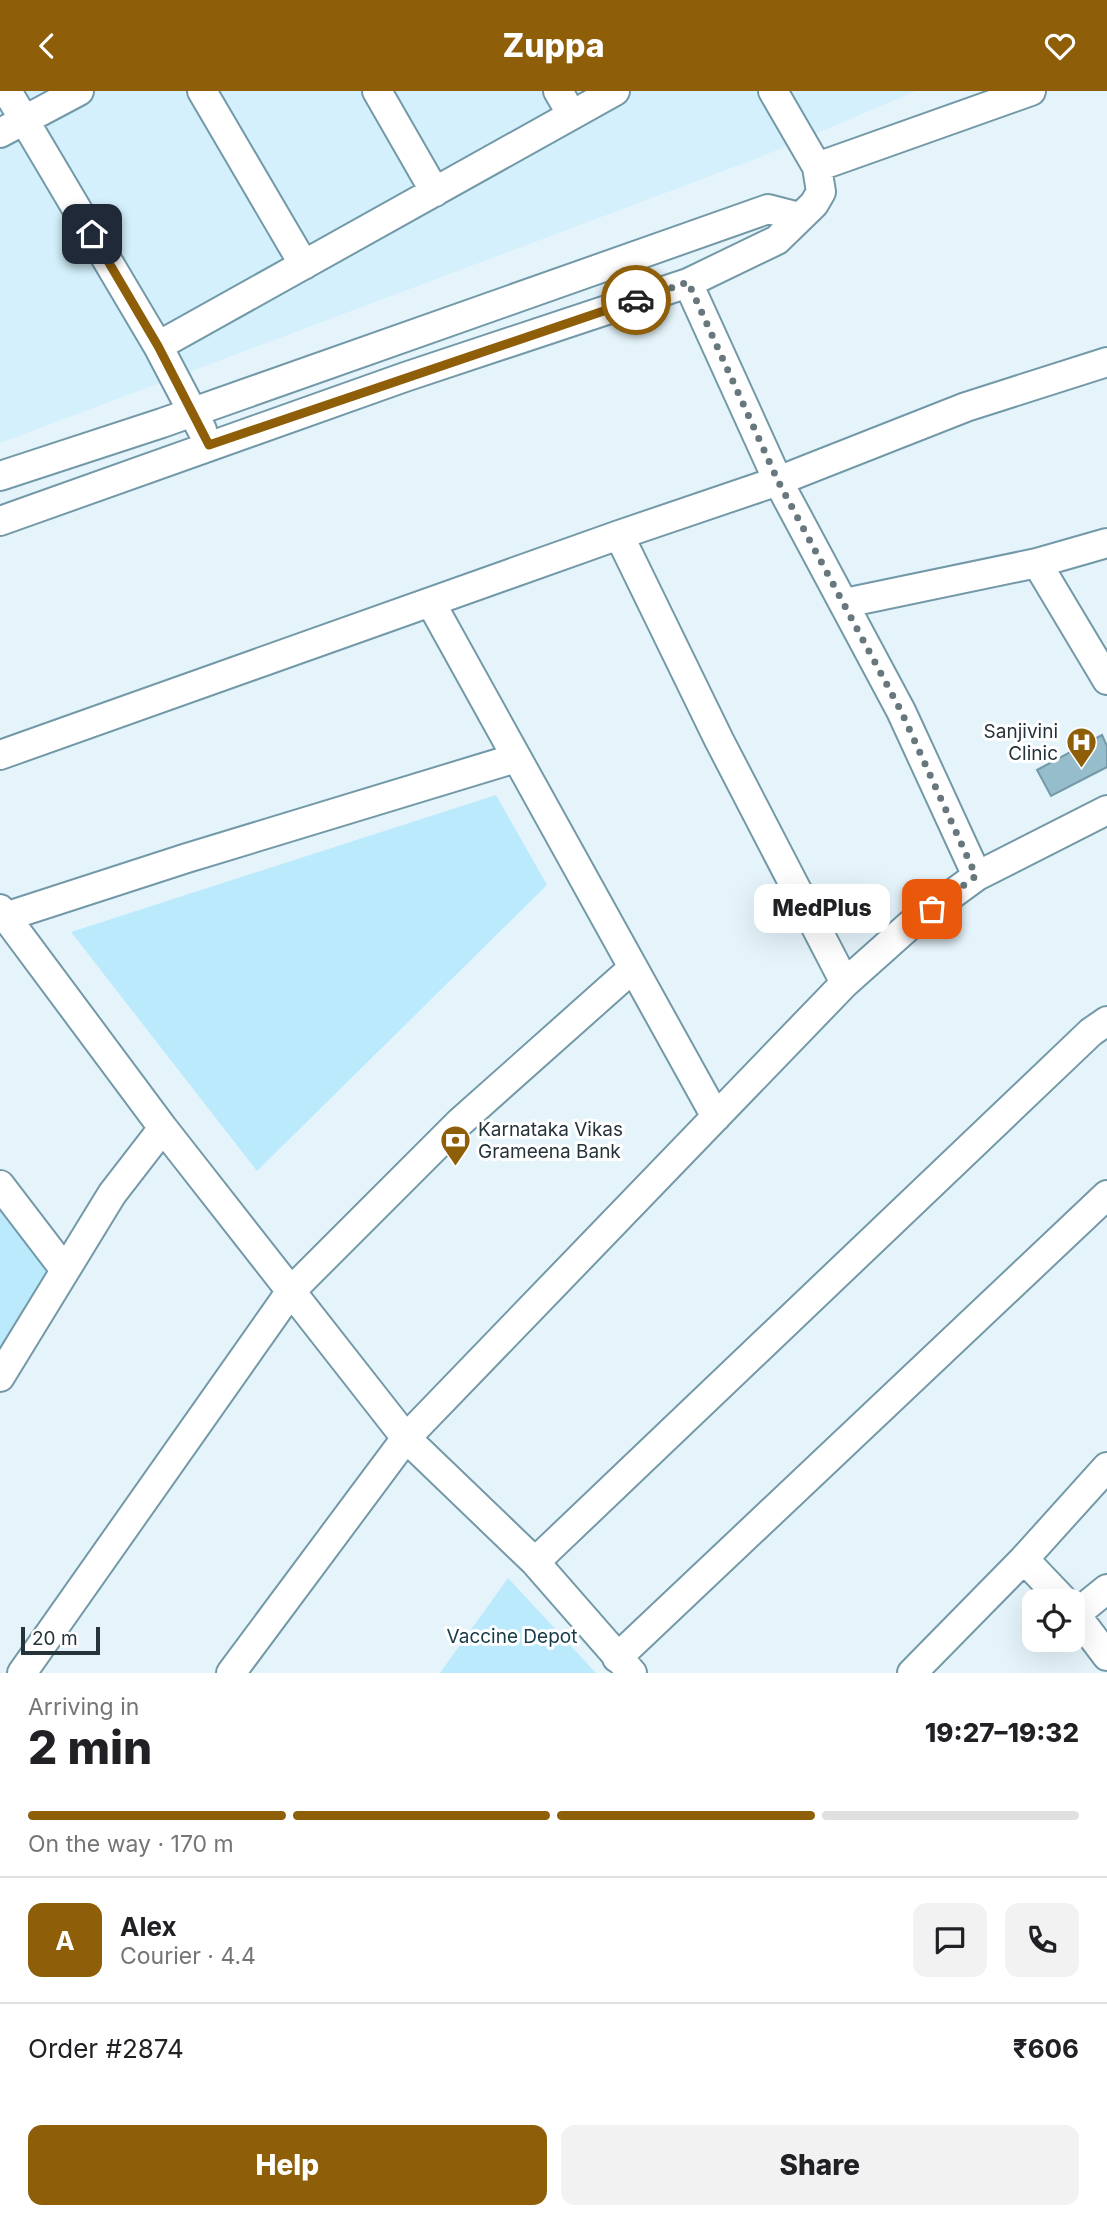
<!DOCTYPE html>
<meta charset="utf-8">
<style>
body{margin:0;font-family:Inter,sans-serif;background:#f2f2f2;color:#202124;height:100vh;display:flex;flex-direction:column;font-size:26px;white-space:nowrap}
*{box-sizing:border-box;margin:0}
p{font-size:23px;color:#757577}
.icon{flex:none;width:38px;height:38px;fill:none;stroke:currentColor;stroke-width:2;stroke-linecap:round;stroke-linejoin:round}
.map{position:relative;height:1582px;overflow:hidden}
.drawer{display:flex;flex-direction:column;background:#fff;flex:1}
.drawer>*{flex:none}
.buttons{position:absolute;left:1022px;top:1498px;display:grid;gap:14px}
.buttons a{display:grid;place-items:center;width:63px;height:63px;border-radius:14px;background:#fff;box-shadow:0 7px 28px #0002;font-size:35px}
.scale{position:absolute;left:21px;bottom:18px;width:79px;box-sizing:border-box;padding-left:7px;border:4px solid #25343a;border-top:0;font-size:19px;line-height:24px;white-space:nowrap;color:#25343a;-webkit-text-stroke:5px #fff;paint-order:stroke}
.pin{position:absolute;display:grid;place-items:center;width:60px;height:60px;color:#fff;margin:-30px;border-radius:14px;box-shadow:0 4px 10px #0006}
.courier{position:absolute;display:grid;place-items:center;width:70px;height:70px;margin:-35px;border:5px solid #8e5e08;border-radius:50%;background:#fff;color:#222;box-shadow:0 2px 9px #0007}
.bubble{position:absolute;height:49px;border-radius:14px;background:#fff;box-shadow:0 7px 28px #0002;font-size:23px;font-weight:800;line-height:49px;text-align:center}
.summary em{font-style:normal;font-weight:800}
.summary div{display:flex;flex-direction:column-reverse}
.summary{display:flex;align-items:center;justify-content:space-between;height:119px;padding:0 28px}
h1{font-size:46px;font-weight:800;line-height:52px}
.bar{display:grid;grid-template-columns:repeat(4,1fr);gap:10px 7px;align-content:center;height:84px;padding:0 28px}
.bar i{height:9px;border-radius:5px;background:#e0e0e0}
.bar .on{background:#8e5e08}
.bar p{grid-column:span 4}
.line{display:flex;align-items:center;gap:18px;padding:0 28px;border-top:2px solid #e0e0e0}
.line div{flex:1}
.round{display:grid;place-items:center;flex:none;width:74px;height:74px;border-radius:14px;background:#f2f2f2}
.action{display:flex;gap:14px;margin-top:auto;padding:14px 28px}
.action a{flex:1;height:80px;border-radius:14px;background:#8e5e08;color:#fff;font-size:28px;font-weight:800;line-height:80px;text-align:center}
.action a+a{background:#f2f2f2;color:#202124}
header{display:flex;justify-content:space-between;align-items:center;height:91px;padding:0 28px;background:#8e5e08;color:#fff;font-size:32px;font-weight:800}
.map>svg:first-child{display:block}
.built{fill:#d3f0fc}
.green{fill:#bbeafd}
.building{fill:#96bdcc;stroke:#7499a8;stroke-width:2}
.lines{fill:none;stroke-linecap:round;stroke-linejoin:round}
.street-casing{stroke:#7399a8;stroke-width:32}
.street{stroke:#fff;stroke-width:28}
.done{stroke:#68777e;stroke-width:7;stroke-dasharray:0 12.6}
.route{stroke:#8e5e08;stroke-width:9}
.labels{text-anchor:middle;stroke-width:6;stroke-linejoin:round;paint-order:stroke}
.poi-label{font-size:19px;fill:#25343a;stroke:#fff;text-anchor:end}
.park-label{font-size:19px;fill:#143b49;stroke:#fff}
</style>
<header><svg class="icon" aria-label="back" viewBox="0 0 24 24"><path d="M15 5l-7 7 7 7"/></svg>Zuppa<svg class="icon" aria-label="heart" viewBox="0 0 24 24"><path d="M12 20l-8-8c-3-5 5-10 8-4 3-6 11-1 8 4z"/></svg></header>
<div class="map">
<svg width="1107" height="1582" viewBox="0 0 1107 1582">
<rect width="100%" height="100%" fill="#e5f4fb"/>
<path class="built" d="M0,0H916L758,67L0,352Z"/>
<path class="green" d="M496,704L547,794L257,1080L71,841Z
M0,1105L55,1178L0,1270Z
M508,1487L596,1582H440Z"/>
<path class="building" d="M1102,644L1107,655V676L1051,705L1037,679Z"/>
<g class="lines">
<defs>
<path id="street" d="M7,0L158,255L202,339
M202,0L304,174
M377,0L435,101
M558,0L572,24
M0,42L79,0
M817,76L1031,0
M688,192L778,390L901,620L977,785
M158,255L615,0
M0,385L162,332L768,118L799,126
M0,430L405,286L688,192L777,149L814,113L821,101L817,76L773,0
M619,444L719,649L845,892
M1037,472L1107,589
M431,512L716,1026
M845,512L1037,472L1107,452
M0,664L619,444L778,390L966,316L1107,271
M0,818L163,1037L406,1347L535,1471L632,1582
M5,826L187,767L516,667
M0,1094L65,1179
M0,1286L112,1103L163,1037
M1024,1468L1064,1510
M535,1471L1091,941L1107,930
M1073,1520L1107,1565
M1076,1523L1107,1498
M617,1567L1107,1104
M22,1582L291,1200L459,1032L633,877
M231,1582L406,1347L845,892L910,834L977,785L1107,719
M912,1582L1024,1468L1107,1376"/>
</defs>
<use href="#street" class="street-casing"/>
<use href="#street" class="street"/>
</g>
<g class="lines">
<path class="done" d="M636,209L688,191L778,390L901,620L976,785L932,818"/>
<path class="route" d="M92,143L158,255L209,354L636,209"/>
</g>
<defs>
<symbol id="hospital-pin" viewBox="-11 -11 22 30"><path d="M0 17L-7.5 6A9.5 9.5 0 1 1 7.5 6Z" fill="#8e5e08" stroke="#fff"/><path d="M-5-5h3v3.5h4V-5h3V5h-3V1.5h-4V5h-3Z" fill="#fff"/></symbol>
<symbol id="bank-pin" viewBox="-11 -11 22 30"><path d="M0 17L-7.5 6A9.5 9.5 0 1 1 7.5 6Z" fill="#8e5e08" stroke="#fff"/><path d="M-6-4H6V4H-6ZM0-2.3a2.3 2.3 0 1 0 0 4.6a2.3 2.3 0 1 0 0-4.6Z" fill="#fff"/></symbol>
</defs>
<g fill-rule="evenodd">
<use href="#hospital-pin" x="1064" y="634" width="35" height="47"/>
<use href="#bank-pin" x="438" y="1032" width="35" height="47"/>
</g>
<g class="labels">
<g class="poi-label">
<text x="1058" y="647">Sanjivini<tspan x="1058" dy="22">Clinic</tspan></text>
<text x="478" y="1045" text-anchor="start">Karnataka Vikas<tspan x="478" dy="22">Grameena Bank</tspan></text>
</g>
<g class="park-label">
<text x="512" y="1552">Vaccine Depot</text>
</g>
</g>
</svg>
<div class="buttons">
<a><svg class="icon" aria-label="locate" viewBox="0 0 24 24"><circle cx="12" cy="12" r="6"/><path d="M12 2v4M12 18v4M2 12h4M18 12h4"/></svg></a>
</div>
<div class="scale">20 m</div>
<div class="pin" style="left:932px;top:818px;background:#ea580c"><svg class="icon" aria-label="bag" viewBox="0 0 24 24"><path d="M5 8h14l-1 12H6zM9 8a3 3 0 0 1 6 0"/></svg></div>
<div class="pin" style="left:92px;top:143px;background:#1f2937"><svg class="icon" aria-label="home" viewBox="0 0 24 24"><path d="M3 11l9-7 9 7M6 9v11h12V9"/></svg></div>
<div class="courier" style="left:636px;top:209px"><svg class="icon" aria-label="car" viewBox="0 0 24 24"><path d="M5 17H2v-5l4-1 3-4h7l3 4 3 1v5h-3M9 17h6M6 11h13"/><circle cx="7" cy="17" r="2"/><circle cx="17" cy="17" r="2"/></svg></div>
<div class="bubble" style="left:754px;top:793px;width:136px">MedPlus</div>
</div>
<section class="drawer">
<div class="summary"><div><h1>2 min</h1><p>Arriving in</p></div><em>19:27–19:32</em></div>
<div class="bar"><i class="on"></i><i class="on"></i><i class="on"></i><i></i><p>On the way · 170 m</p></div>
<div class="line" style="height:126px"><b class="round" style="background:#8e5e08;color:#fff">A</b><div><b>Alex</b><p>Courier · 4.4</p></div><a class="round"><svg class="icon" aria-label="chat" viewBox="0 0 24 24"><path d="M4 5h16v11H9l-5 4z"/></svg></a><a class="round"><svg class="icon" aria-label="phone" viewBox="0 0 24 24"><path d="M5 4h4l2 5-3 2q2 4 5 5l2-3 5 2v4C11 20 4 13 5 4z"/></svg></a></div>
<div class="line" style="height:91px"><div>Order #2874</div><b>₹606</b></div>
<div class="action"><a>Help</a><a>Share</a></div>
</section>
